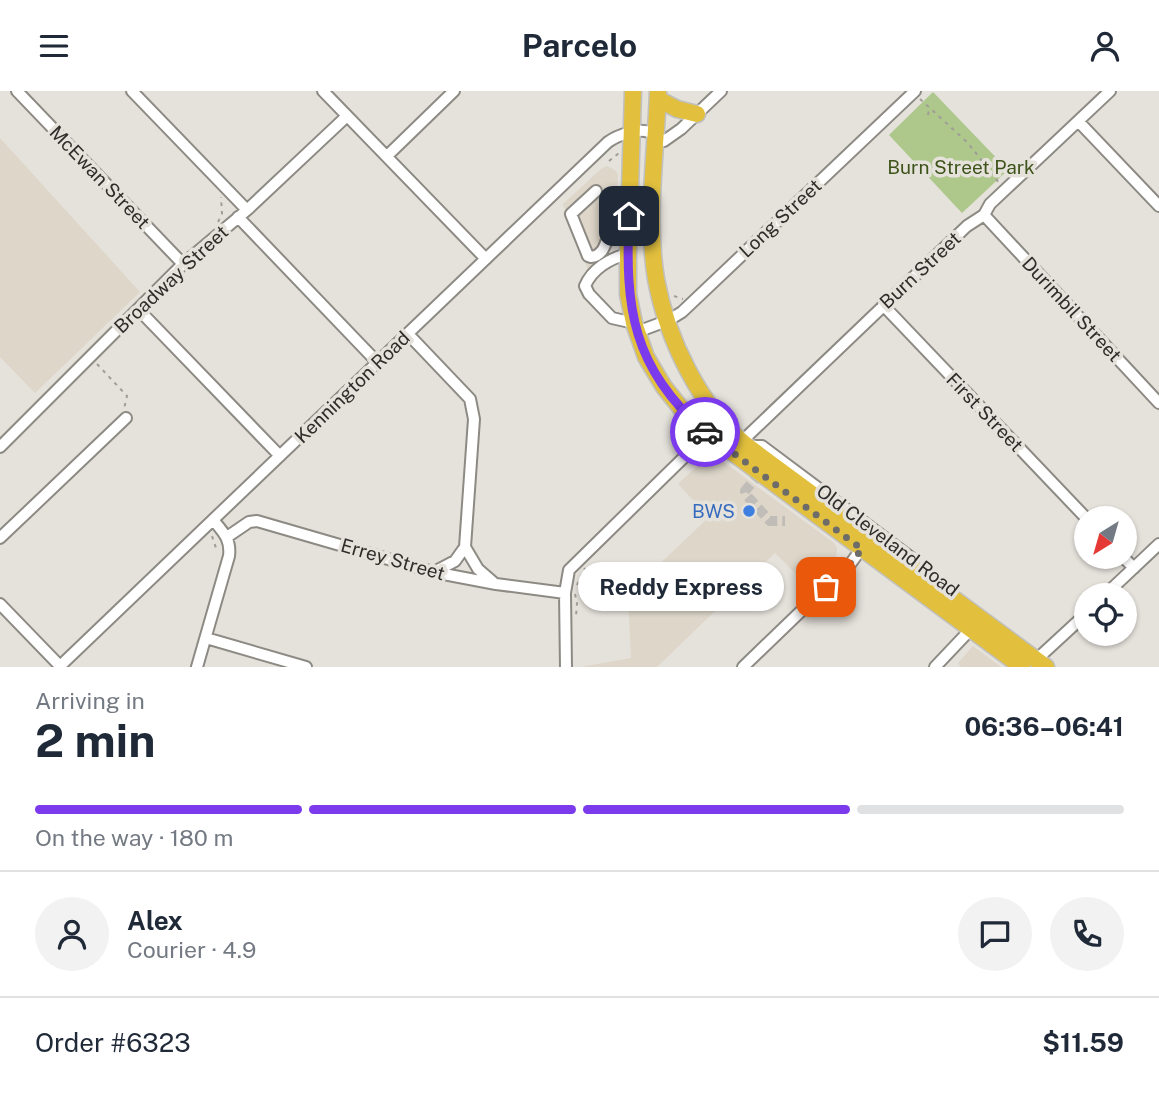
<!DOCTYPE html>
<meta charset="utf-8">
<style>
body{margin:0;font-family:"Public Sans",sans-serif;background:#f2f2f3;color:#1f2937;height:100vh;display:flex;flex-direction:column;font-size:26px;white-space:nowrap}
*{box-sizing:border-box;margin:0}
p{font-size:23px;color:#747a83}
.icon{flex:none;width:38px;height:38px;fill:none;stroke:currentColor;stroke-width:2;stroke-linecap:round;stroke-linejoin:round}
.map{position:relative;height:576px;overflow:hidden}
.panel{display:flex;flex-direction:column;background:#fff;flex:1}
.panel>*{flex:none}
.needle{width:46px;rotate:217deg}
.buttons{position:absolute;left:1074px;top:415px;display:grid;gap:14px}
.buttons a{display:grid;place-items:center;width:63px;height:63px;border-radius:50%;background:#fff;box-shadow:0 2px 5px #0004;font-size:35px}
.pin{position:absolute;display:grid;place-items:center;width:60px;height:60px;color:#fff;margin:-30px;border-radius:14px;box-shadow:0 4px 10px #0006}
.courier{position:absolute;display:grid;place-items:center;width:70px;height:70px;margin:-35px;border:5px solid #7c3aed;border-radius:50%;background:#fff;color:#222;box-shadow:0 2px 9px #0007}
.bubble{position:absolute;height:49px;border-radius:24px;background:#fff;box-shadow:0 2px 5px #0004;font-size:23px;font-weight:700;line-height:49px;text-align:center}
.headline em{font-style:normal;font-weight:700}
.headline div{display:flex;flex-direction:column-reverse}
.headline{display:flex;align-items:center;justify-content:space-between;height:119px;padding:0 35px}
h1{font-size:46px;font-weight:700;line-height:52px}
.bar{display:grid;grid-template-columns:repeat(4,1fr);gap:10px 7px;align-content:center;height:84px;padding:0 35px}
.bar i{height:9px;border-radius:5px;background:#e0e1e3}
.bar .active{background:#7c3aed}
.bar p{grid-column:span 4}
.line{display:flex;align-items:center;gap:18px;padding:0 35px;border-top:2px solid #e0e1e3}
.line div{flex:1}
.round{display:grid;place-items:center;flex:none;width:74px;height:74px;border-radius:37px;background:#f2f2f3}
header{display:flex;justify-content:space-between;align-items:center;height:91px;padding:0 35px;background:#fff;font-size:32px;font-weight:700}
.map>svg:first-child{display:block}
.built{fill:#ddd6c9}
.green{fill:#adc88a}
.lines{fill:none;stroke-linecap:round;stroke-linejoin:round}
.minor-tunnel{stroke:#c0bdb8;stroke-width:10;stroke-dasharray:10 5;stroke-linecap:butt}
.minor-casing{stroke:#8d8a84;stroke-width:14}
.highway-casing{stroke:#c0c0bf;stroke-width:19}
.path{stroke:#a09d98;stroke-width:2;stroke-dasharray:3.5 5;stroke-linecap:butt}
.minor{stroke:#fff;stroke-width:10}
.highway{stroke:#e2c03e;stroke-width:16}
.done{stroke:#6e6c68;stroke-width:7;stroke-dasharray:0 12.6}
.route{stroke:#7c3aed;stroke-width:9}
.shop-dot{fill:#3f7fe0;stroke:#e5e1db;stroke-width:2.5}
.labels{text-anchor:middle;stroke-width:7;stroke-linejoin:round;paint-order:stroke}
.park-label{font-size:19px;fill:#3d5319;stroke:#e5e1db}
.street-label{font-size:19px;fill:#2e2d2a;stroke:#e5e1db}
.shop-label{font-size:19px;fill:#366cbe;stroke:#e5e1db;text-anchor:end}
</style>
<header><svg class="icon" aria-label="menu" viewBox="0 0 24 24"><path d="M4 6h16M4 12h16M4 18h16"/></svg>Parcelo<svg class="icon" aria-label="person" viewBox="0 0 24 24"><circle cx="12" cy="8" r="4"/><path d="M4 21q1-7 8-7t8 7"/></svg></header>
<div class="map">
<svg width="1159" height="576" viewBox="0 0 1159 576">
<rect width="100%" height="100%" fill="#e5e1db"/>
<path class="built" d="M0,47L140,201L35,302L0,266Z
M607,75L616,80L618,85L615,152L588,179L563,113L601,78Z
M714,364L834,452L837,457L836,468L808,495L775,462L657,576H581L631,567L628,503L709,426L678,393L707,366Z
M973,555L1001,576H961L958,572Z"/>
<path class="green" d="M933,1L1008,79L962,122L889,44Z"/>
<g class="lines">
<path class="minor-tunnel" d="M760,382L745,400L747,405L770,430H785"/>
<defs>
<path id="minor" d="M17,0L183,173
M132,0L247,119
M323,0L486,168
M1078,30L1159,115
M387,65L454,0
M596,100L571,123L588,165L591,166C602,165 605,155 608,146
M984,124L1159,312
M238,126L377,271
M628,163C610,167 592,178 585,195L589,203L612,227L634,232
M883,214L1087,428
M138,218L280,365
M637,241L669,229L682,221L915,0
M408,243L470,308L474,328L465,456L478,478L493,491
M738,354L967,135L984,124L990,113L1110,0
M747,355H762L913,468
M0,356L183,173L247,119L347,25
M227,446L249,431L257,430L433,481L496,493L565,502
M0,447L126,327
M1123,466L1134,477
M436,480L455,470L465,456
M1105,504L1159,453
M0,513L60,575
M206,547L306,576
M1036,569L1087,522
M59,576L608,51C618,44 637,37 649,41C654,42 660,48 664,50L681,38L721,0
M197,576L229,465C231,449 224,442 214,430
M566,576L565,502L569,479L721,330
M743,576L851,472L864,454
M935,576L971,538"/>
<path id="highway" d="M633,0L628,163V203L634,232L646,266L664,296L684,321L709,344L1022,576
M658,0C656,61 646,127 656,188C667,248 700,316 747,355L1046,576
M658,8L677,18L697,23"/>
</defs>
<use href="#minor" class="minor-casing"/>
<use href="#highway" class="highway-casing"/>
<path class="path" d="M920,8L968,52L1000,93
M928,24L929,19
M609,70L619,62
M218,131L222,123L221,106
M674,205L683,208
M97,273L127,305L124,318
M212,445L216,457
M577,494L585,477
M575,503L577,512L576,525"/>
<use href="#minor" class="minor"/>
<use href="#highway" class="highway"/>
</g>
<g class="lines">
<path class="done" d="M705,341L862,458L851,472L826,496"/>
<path class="route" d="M629,125C625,219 632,275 705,341"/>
</g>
<circle class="shop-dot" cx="749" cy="420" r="7"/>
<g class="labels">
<g class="park-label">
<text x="961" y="83">Burn Street Park</text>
</g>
<g class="street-label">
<text transform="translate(100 86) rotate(46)" y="7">McEwan Street</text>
<text transform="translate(780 127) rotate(-43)" y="7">Long Street</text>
<text transform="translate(920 179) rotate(-43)" y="7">Burn Street</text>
<text transform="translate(171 188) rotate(-43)" y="7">Broadway Street</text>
<text transform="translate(1072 218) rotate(47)" y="7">Durimbil Street</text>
<text transform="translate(352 296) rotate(-44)" y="7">Kennington Road</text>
<text transform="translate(985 321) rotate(46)" y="7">First Street</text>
<text transform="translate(888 449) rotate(37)" y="7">Old Cleveland Road</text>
<text transform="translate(393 468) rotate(16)" y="7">Errey Street</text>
</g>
<g class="shop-label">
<text x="735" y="427">BWS</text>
</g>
</g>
</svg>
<div class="buttons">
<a><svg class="needle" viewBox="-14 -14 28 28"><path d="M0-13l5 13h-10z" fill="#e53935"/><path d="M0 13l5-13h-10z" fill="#747a83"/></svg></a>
<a><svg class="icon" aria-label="locate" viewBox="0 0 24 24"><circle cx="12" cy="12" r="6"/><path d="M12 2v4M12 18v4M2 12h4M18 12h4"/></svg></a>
</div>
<div class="pin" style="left:826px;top:496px;background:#ea580c"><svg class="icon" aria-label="bag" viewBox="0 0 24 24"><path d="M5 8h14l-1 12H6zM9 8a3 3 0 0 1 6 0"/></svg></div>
<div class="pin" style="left:629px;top:125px;background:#1f2937"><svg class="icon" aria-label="home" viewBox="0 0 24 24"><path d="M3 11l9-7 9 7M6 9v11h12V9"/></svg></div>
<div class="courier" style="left:705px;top:341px"><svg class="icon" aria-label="car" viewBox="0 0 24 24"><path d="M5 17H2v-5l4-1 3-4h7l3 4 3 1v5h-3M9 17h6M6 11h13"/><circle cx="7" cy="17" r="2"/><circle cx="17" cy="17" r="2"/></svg></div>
<div class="bubble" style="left:578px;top:471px;width:206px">Reddy Express</div>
</div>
<section class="panel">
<div class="headline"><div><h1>2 min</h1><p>Arriving in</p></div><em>06:36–06:41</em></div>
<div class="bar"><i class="active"></i><i class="active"></i><i class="active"></i><i></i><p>On the way · 180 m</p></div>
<div class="line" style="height:126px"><a class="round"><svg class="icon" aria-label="person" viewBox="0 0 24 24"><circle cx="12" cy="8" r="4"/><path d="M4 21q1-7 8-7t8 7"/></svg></a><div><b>Alex</b><p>Courier · 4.9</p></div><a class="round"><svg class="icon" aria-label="chat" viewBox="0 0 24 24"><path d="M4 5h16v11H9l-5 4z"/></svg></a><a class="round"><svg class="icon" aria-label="phone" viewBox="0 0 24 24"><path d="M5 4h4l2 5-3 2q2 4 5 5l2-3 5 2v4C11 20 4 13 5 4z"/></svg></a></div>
<div class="line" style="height:91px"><div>Order #6323</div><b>$11.59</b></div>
</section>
